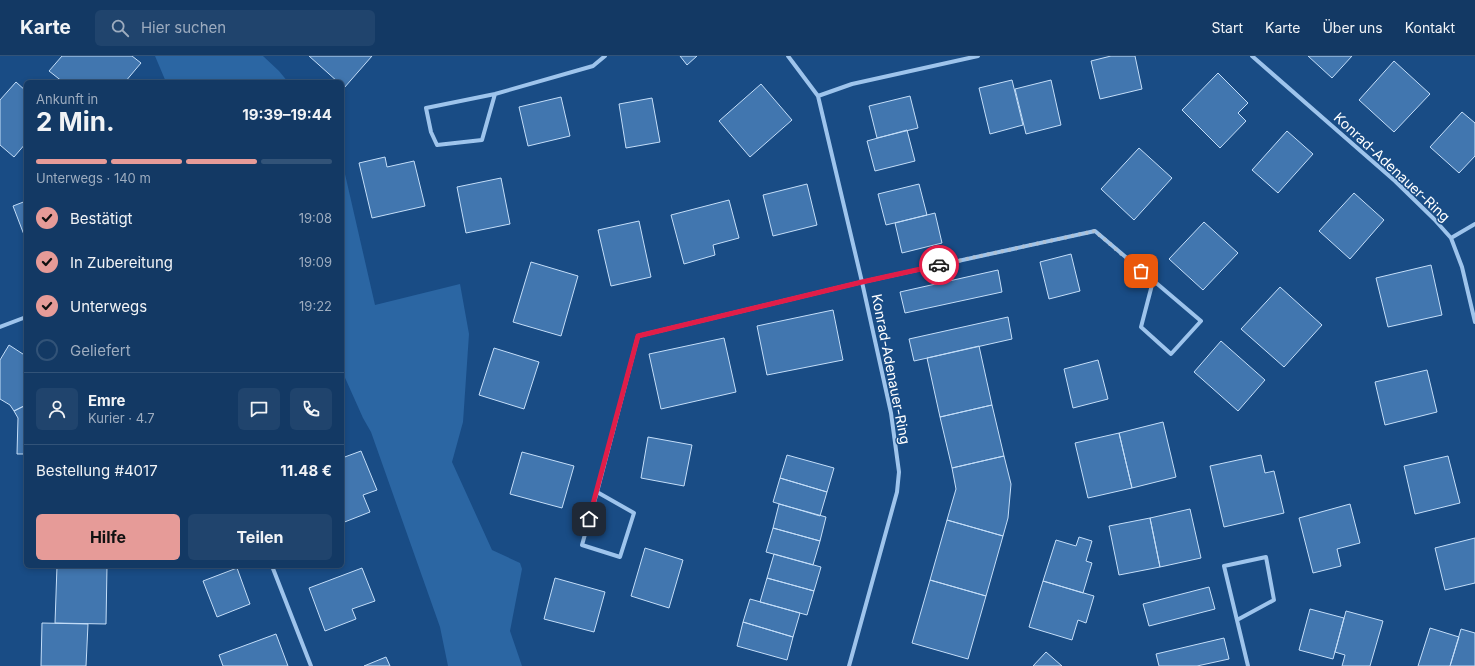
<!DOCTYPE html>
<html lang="de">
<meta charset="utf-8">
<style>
body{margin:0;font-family:Inter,sans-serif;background:#20446d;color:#f1f3f6;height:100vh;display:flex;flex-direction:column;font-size:15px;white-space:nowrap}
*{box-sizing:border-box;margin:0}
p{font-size:13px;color:#9dacbf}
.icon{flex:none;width:22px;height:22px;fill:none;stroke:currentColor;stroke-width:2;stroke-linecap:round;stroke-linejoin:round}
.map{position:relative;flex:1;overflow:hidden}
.drawer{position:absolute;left:24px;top:24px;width:320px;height:488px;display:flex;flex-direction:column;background:#133964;border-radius:6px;box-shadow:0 2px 6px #0003,0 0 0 1px #325378}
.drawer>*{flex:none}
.pin{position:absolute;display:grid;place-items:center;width:34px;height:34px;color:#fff;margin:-17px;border-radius:8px;box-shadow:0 2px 6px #0006}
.courier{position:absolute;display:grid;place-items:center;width:40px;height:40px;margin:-20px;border:3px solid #e11d48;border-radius:50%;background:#fff;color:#222;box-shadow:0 1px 5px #0007}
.head em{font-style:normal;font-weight:700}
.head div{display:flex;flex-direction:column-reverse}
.head{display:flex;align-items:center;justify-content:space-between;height:68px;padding:0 12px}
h1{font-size:26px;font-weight:700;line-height:30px}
.bar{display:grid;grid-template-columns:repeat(4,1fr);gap:6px 4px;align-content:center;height:48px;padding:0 12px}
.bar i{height:5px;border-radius:3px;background:#325378}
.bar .selected{background:#e69b98}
.bar p{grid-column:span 4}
.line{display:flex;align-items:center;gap:10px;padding:0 12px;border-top:1px solid #325378}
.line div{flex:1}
.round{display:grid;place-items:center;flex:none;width:42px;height:42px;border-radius:6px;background:#20446d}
ol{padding:0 12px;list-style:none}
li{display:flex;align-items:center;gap:12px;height:44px}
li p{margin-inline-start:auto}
li .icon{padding:4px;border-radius:50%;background:#e69b98;color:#111;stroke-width:4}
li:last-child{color:#9dacbf}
li i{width:22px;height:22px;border:2px solid #325378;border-radius:50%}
.button{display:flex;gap:8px;margin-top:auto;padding:8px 12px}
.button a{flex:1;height:46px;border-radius:6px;background:#e69b98;color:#111;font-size:16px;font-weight:700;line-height:46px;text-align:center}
.button a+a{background:#20446d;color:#f1f3f6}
header{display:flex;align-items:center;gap:24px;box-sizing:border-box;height:56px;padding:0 20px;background:#133964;border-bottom:1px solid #325378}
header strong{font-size:19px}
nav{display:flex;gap:22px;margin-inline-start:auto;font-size:14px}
.search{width:280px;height:36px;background:#20446d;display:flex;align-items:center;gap:10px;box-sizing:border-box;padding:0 14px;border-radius:6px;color:#9dacbf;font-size:15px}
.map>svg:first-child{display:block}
.green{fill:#2b66a3}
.building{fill:#4176af;stroke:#c4def9}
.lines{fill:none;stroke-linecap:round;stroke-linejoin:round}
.minor{stroke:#9ec4ec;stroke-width:4}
.done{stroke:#aec0d4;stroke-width:4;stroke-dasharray:0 7.2}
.route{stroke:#e11d48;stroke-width:5}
.labels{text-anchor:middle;stroke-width:3;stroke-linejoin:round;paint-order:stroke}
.street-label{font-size:14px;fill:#fff;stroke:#194c85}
</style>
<header>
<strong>Karte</strong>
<div class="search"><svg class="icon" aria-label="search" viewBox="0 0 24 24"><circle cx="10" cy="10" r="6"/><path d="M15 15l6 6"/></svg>Hier suchen</div>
<nav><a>Start</a><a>Karte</a><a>Über uns</a><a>Kontakt</a></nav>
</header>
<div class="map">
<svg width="1475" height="610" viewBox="0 0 1475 610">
<rect width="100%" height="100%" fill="#194c85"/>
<path class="green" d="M155,0H263L279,15L288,26H166Z
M342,105L375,249L460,228L469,278L463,366L452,406L492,494L520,507L522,513L510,575L522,610H448L440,571L371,376L363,362L342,315Z"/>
<path class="building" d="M62,0H132L141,7L125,26H115L112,23L110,26H63L49,15Z
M309,0H372L344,32L342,30V26H338Z
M680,0H697L687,9Z
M1111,0H1135L1142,33L1100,43L1091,5Z
M1308,0H1352L1332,22Z
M1394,5L1430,38L1394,76L1359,44Z
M1218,17L1248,47L1238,57L1246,65L1220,92L1182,54Z
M1012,24L1023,69L990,78L979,32Z
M1051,24L1061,69L1026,78L1015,33Z
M16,26L26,35V87L14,101L0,89V44Z
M761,28L792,64L750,101L719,65Z
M910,40L918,72L877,82L869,50Z
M561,41L570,80L528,90L519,51Z
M652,42L660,86L626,92L619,48Z
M1462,56L1475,67V100L1459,117L1430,91Z
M907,74L915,105L875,115L867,85Z
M1287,75L1313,98L1278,137L1252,114Z
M1139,92L1172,122L1134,164L1101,133Z
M385,101L387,111L414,105L425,150L372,162L359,107Z
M501,122L510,168L466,177L457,131Z
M807,128L817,169L773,180L763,139Z
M919,128L927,159L886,169L878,138Z
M1354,137L1384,164L1350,203L1319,175Z
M729,144L739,182L713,189L715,199L684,208L671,159Z
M26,145V184L13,150Z
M935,157L942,187L902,197L895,167Z
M639,165L651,221L611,230L598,174Z
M1204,166L1238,197L1203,234L1169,203Z
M1071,198L1080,235L1049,243L1040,206Z
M531,206L578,220L561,280L513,266Z
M1431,209L1442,259L1388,271L1376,222Z
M998,214L1002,236L905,257L900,236Z
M1280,231L1322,269L1284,311L1241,273Z
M833,254L843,304L767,319L757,270Z
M1008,261L1012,283L914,305L909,283Z
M724,282L736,336L661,353L649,298Z
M1221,285L1265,324L1238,355L1194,316Z
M9,289L26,300V349L14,355L10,349L0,343V304Z
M979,290L992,349L940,361L927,302Z
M494,292L539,306L524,353L479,339Z
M1098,304L1108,343L1073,352L1064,313Z
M1427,314L1437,356L1385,369L1375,326Z
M26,349V398H17L18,362L14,355Z
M992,349L1004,400L952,412L940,361Z
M1163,366L1176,421L1132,432L1119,377Z
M1119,377L1132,432L1088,442L1075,387Z
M648,381L692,389L684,430L641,422Z
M361,395L377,434L363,439L370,456L342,467V402Z
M522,396L574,410L562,452L510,438Z
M787,399L834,412L827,436L780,422Z
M1261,399L1265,417L1274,415L1284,457L1224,471L1210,410Z
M1004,400L1011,428L1008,462L1003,480L947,464L956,433L952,412Z
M1448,400L1460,447L1415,458L1404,410Z
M780,422L827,436L820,460L773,446Z
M779,448L826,461L820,485L773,472Z
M1350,448L1360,487L1337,493L1341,510L1313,517L1299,462Z
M1190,453L1201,502L1160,511L1150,462Z
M1150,462L1160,511L1119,519L1109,470Z
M947,464L1003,480L986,540L930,524Z
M773,472L820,485L813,509L766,496Z
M1079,481L1092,485L1086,505L1092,507L1083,537L1043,525L1056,484L1076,490Z
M1475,482V527L1445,534L1435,492Z
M645,492L683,504L669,552L631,540Z
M774,498L821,511L814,535L767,522Z
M57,510H107L106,568L55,567Z
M237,512L250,548L217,561L203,525Z
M362,512L375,545L352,553L356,563L325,575L309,532Z
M555,522L605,536L594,576L544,563Z
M767,522L814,535L807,559L760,546Z
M930,524L986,540L968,603L912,587Z
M1043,525L1094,540L1086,567L1078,564L1072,584L1029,571Z
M1209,531L1215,553L1149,570L1143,548Z
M750,543L800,557L793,581L743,566Z
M1310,553L1344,562L1333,603L1299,594Z
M1346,555L1383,565L1370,610H1342L1345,599L1335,596Z
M743,566L793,581L787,604L737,590Z
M42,567L88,568L86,610H41Z
M1430,572L1459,581L1450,610H1418Z
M1461,573L1475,577V610H1450Z
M276,578L288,610H223L219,599Z
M1224,582L1229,603L1197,610H1159L1156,598Z
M1046,596L1062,610H1033Z
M386,601L390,610H364Z"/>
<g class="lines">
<path class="minor" d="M788,0L818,40
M1252,0L1395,125L1434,163L1451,182L1462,211L1475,266
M495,38L482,84L437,89L431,76L426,52L495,38L593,10L605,0
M1451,182L1475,168
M0,271L26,261
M597,436L634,457L620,501L582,489L597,436L638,280L862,226L1095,175L1201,265L1171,298L1141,271L1153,225
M272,510L311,610
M1237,564L1274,544L1266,501L1224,510L1248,610
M849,610L897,436L899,416L891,357L862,226L818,40L852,28L978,0"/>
</g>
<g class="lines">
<path class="done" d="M939,209L1095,175L1141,215"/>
<path class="route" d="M589,463L638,280L862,226L939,209"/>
</g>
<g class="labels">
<g class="street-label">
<text transform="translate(1392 111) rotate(43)" y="5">Konrad-Adenauer-Ring</text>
<text transform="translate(891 313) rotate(79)" y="5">Konrad-Adenauer-Ring</text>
</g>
</g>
</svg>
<div class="pin" style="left:1141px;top:215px;background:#ea580c"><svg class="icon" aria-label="bag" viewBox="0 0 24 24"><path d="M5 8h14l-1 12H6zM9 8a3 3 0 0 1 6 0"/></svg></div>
<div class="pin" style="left:589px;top:463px;background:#1f2937"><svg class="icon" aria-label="home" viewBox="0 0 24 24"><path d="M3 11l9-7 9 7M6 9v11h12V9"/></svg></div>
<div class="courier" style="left:939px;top:209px"><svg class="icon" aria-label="car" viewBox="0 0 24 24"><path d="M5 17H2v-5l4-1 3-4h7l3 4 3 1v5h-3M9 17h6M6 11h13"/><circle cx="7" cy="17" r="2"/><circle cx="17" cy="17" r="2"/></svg></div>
<section class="drawer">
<div class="head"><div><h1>2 Min.</h1><p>Ankunft in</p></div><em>19:39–19:44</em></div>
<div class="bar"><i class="selected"></i><i class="selected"></i><i class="selected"></i><i></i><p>Unterwegs · 140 m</p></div>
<ol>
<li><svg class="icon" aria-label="check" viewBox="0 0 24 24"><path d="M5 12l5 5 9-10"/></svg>Bestätigt<p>19:08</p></li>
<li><svg class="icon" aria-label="check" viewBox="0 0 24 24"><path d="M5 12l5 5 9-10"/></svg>In Zubereitung<p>19:09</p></li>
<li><svg class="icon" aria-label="check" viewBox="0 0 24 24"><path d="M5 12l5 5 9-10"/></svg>Unterwegs<p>19:22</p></li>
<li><i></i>Geliefert</li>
</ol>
<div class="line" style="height:72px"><a class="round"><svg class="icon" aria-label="person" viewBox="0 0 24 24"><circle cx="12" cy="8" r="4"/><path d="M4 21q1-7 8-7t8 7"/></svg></a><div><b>Emre</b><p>Kurier · 4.7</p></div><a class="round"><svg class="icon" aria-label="chat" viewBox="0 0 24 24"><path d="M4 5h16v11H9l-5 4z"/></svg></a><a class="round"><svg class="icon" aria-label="phone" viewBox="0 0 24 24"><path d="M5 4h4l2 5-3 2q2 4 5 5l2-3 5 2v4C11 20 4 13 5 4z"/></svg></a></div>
<div class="line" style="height:52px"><div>Bestellung #4017</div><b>11.48 €</b></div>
<div class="button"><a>Hilfe</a><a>Teilen</a></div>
</section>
</div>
